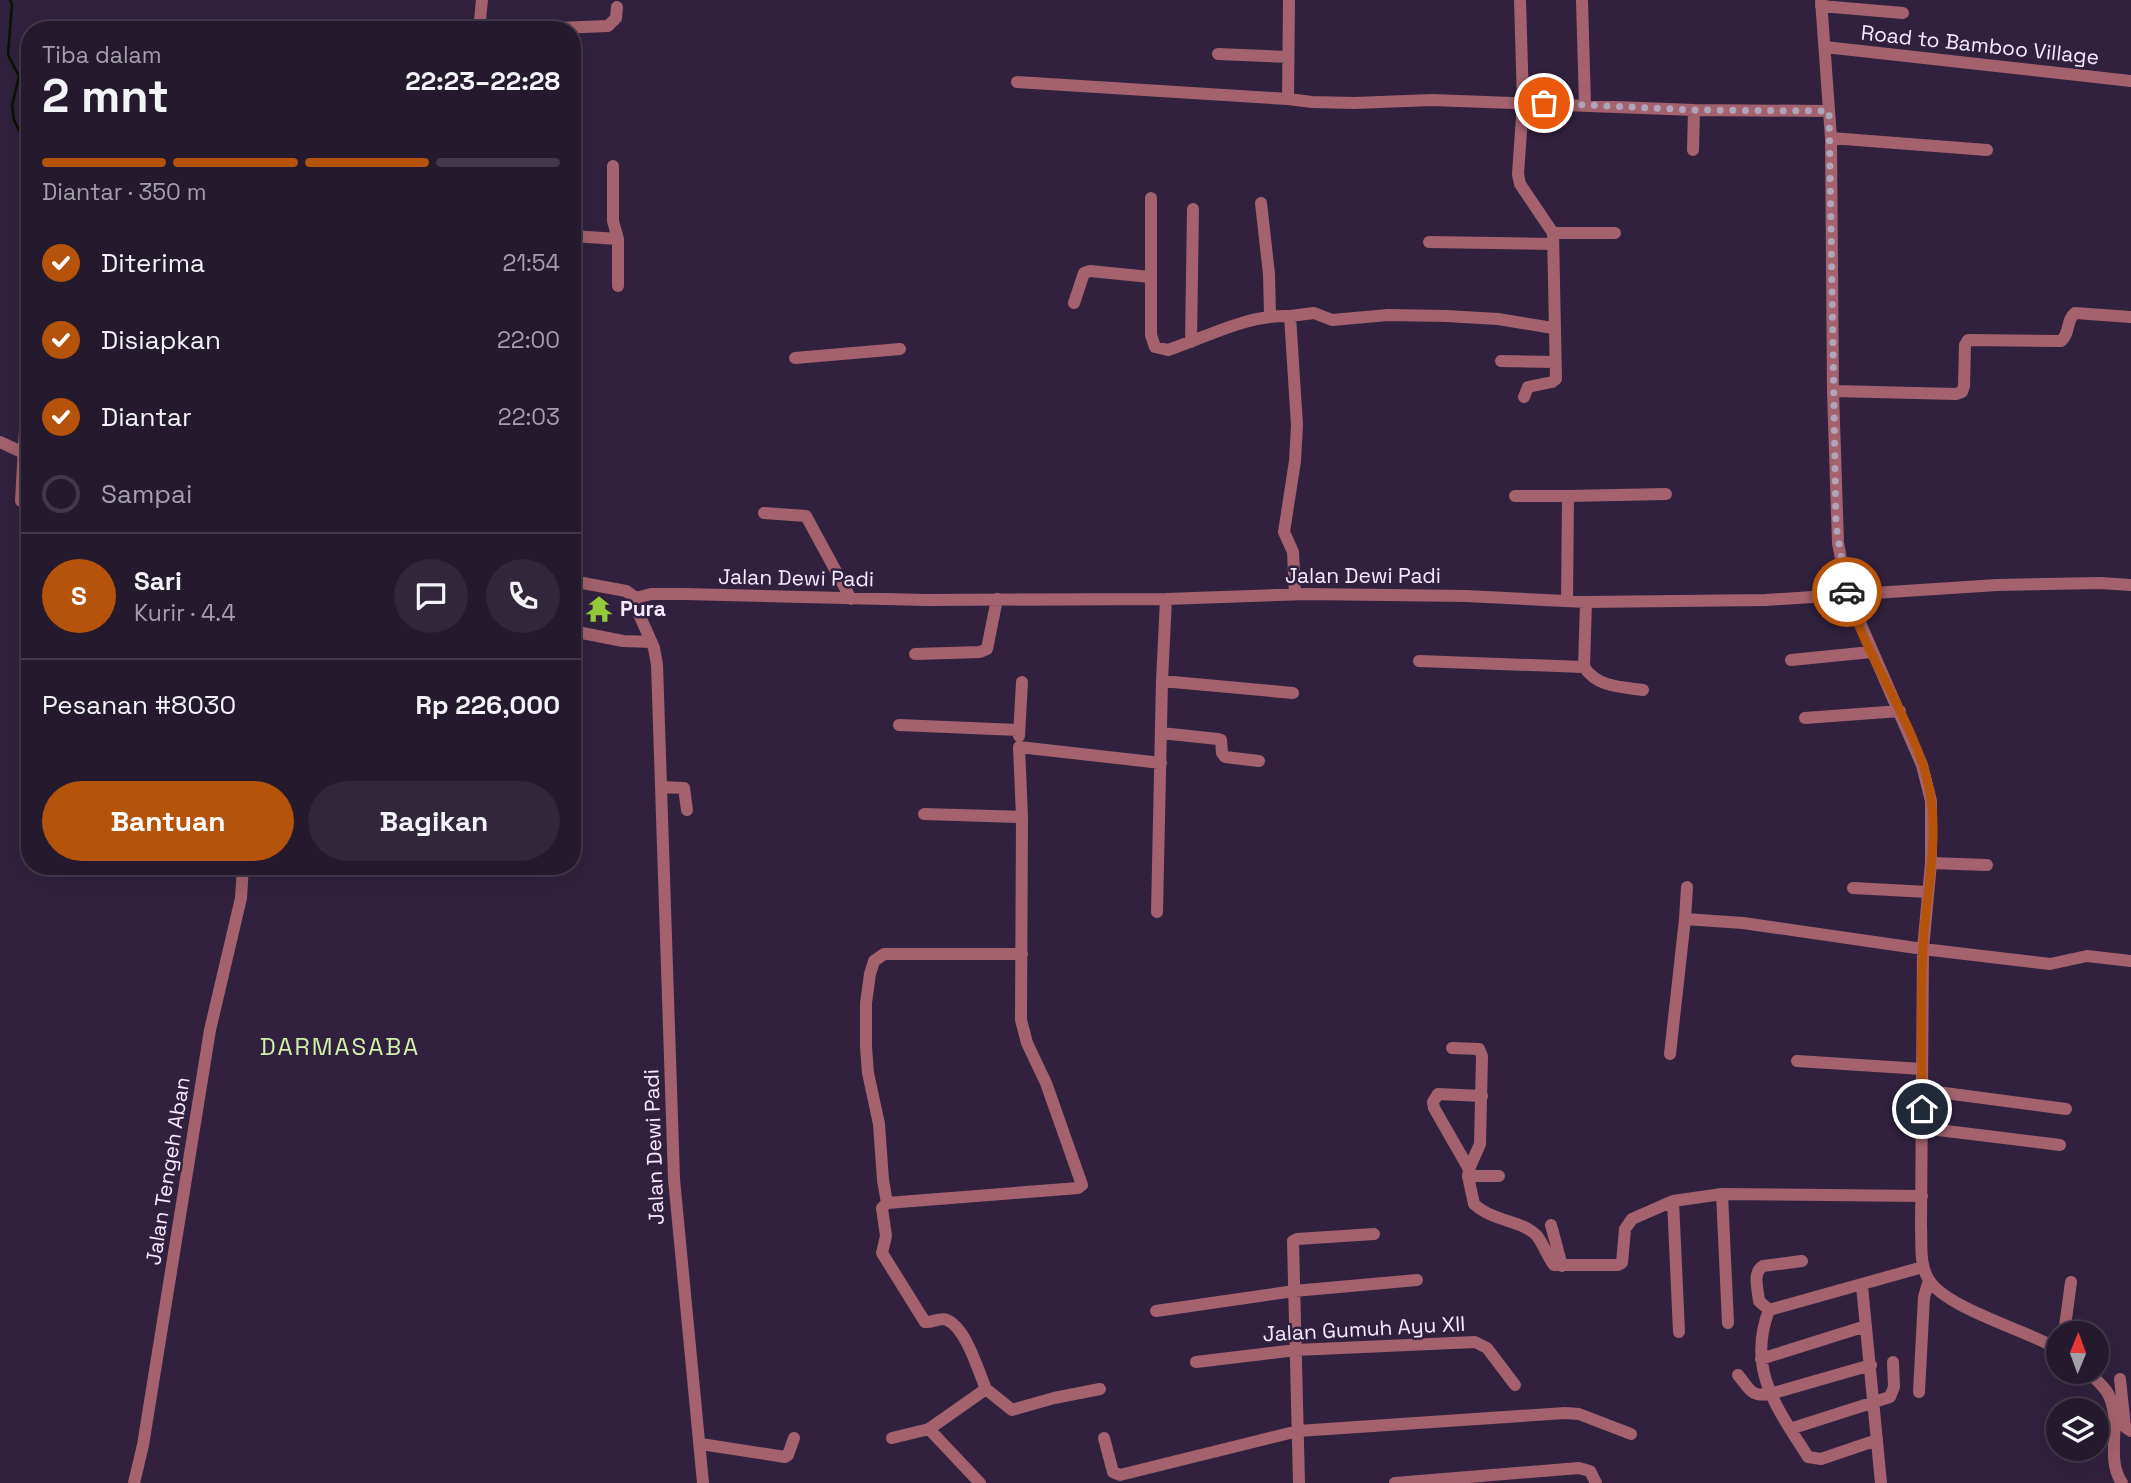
<!DOCTYPE html>
<html lang="id">
<meta charset="utf-8">
<style>
body{margin:0;font-family:"Space Grotesk",sans-serif;background:#31263a;color:#f1f3f6;height:100vh;display:flex;flex-direction:column;font-size:26px;white-space:nowrap}
*{box-sizing:border-box;margin:0}
p{font-size:23px;color:#a3a0aa}
.icon{flex:none;width:38px;height:38px;fill:none;stroke:currentColor;stroke-width:2;stroke-linecap:round;stroke-linejoin:round}
.map{position:relative;flex:1;overflow:hidden}
.side{position:absolute;left:21px;top:21px;width:560px;height:854px;display:flex;flex-direction:column;background:#25192e;border-radius:28px;box-shadow:0 7px 28px #0002,0 0 0 2px #42384a}
.side>*{flex:none}
.needle{width:46px;rotate:1deg}
.fabs{position:absolute;left:2046px;top:1321px;display:grid;gap:14px}
.fabs a{display:grid;place-items:center;width:63px;height:63px;border-radius:50%;background:#25192e;box-shadow:0 7px 28px #0002,0 0 0 2px #42384a;font-size:35px}
.pin{position:absolute;display:grid;place-items:center;width:60px;height:60px;color:#fff;margin:-30px;border:4px solid #fff;border-radius:50%;box-shadow:0 2px 7px #0007}
.courier{position:absolute;display:grid;place-items:center;width:70px;height:70px;margin:-35px;border:5px solid #b45309;border-radius:50%;background:#fff;color:#222;box-shadow:0 2px 9px #0007}
.headline em{font-style:normal;font-weight:700}
.headline div{display:flex;flex-direction:column-reverse}
.headline{display:flex;align-items:center;justify-content:space-between;height:119px;padding:0 21px}
h1{font-size:46px;font-weight:700;line-height:52px}
.bar{display:grid;grid-template-columns:repeat(4,1fr);gap:10px 7px;align-content:center;height:84px;padding:0 21px}
.bar i{height:9px;border-radius:5px;background:#42384a}
.bar .active{background:#b45309}
.bar p{grid-column:span 4}
.line{display:flex;align-items:center;gap:18px;padding:0 21px;border-top:2px solid #42384a}
.line div{flex:1}
.round{display:grid;place-items:center;flex:none;width:74px;height:74px;border-radius:37px;background:#31263a}
ol{padding:0 21px;list-style:none}
li{display:flex;align-items:center;gap:21px;height:77px}
li p{margin-inline-start:auto}
li .icon{padding:7px;border-radius:50%;background:#b45309;color:#fff;stroke-width:4}
li:last-child{color:#a3a0aa}
li i{width:38px;height:38px;border:4px solid #42384a;border-radius:50%}
.action{display:flex;gap:14px;margin-top:auto;padding:14px 21px}
.action a{flex:1;height:80px;border-radius:42px;background:#b45309;color:#fff;font-size:28px;font-weight:700;line-height:80px;text-align:center}
.action a+a{background:#31263a;color:#f1f3f6}
.map>svg:first-child{display:block}
.lines{fill:none;stroke-linecap:round;stroke-linejoin:round}
.stream{stroke:#081300;stroke-width:2.5}
.minor{stroke:#a3626e;stroke-width:12}
.done{stroke:#b0a4bb;stroke-width:7;stroke-dasharray:0 12.6}
.route{stroke:#b45309;stroke-width:9}
.labels{text-anchor:middle;stroke-width:5;stroke-linejoin:round;paint-order:stroke}
.street-label{font-size:21px;fill:#f4eafe;stroke:#31213e}
.poi-label{font-size:21px;font-weight:bold;fill:#f4eafe;stroke:#31213e;text-anchor:start}
.quarter-label{font-size:24px;letter-spacing:2px;fill:#d0f1a9;stroke:#31213e}
</style>
<div class="map">
<svg width="2131" height="1483" viewBox="0 0 2131 1483">
<rect width="100%" height="100%" fill="#31213e"/>
<g class="lines">
<path class="stream" d="M10,0L12,4L8,55L19,76L12,106L14,120L21,135L30,145"/>
<path class="minor" d="M1520,0L1523,102L1518,174L1520,184L1553,233
M1582,0L1585,105
M1821,0L1831,138L1833,391L1838,543L1848,595L1922,765L1931,801V863L1923,949L1921,1227C1922,1244 1919,1265 1929,1280C1946,1308 2026,1330 2058,1349
M1821,6L1903,13
M480,26L558,28L608,26L616,18L617,7
M479,30L482,0
M1825,47L2131,81
M1218,54L1288,57
M1017,82L1288,99L1312,102L1354,103L1432,100L1694,110L1829,111
M1288,99L1289,0
M1831,138L1987,150
M1693,150L1694,110
M613,166V221L618,239
M1151,198V335L1155,347L1168,350C1207,337 1248,314 1290,316L1297,425L1295,461L1284,532L1293,552L1295,594
M1261,203L1269,274L1270,315
M572,236L618,239V286
M1429,242L1552,244
M1074,303L1084,273L1090,271L1150,277
M1290,316L1314,313L1332,320L1388,315L1446,316L1498,319L1553,328
M1191,342L1193,209
M795,358L900,349
M1501,361L1555,362
M1833,391L1956,394L1962,392L1964,386L1965,345L1968,340L2061,341C2070,334 2066,320 2075,313L2131,317
M1524,397L1528,387L1552,382L1556,379L1553,233H1615
M0,442L30,456
M1515,496H1568L1567,601
M1568,496L1666,494
M21,501L30,339
M764,513L806,516L851,599
M572,581L626,591L636,598
M572,631L623,641L651,642
M915,654L980,652L987,649L997,599
M1791,660L1871,652
M1419,661L1584,667L1586,602
M1584,667C1597,687 1620,687 1643,690
M1162,681L1293,693
M1805,718L1900,711
M899,725L1019,730
M1161,733L1218,739L1221,740L1222,753L1225,757L1259,761
M1019,736L1022,682
M661,787L684,788L687,810
M924,814L1022,817
M1931,863L1987,865
M1853,888L1928,892
M1157,912L1162,681L1166,599
M1685,919L1687,887
M1452,1048L1479,1049L1482,1056L1480,1144L1469,1169L1468,1176L1474,1204C1493,1222 1523,1220 1537,1236C1544,1245 1547,1256 1554,1265H1618L1622,1263L1625,1229L1632,1219L1673,1201L1722,1194L1922,1196
M1670,1054L1685,919L1743,923L1923,949L2050,964L2087,956L2131,961
M1797,1061L1922,1069
M1922,1090L2066,1109
M1922,1128L2060,1145
M1469,1169L1434,1108L1433,1102L1438,1094L1482,1096
M1468,1176H1499
M1722,1194L1728,1323
M1673,1201L1679,1332
M887,1203L1078,1188L1082,1185L1046,1083L1027,1043L1021,1020L1022,817L1019,747L1161,763
M1551,1225L1562,1266
M1862,1286L1881,1483
M1769,1310L1759,1301C1758,1289 1752,1273 1763,1266L1802,1261
M1156,1311L1294,1291L1417,1280
M2064,1334L2071,1282
M1761,1359L1866,1326
M1196,1362L1296,1350L1475,1342L1487,1348L1515,1385
M2088,1372C2094,1378 2102,1384 2107,1392C2124,1420 2104,1457 2122,1483
M1738,1375C1750,1389 1750,1397 1770,1394L1871,1365
M2120,1379L2125,1427L2131,1431
M986,1389L1012,1410L1054,1398L1100,1389
M1919,1392L1924,1297L1929,1280
M1790,1429L1890,1397L1894,1387L1893,1362
M892,1438L929,1429
M1104,1438L1113,1472L1120,1475L1298,1431L1565,1413L1579,1414L1631,1434
M1877,1440L1821,1459L1808,1457C1778,1409 1746,1370 1769,1310L1923,1267
M701,1444L785,1457L788,1455L794,1438
M134,1483L143,1445L210,1030L241,898L243,866
M703,1483L674,1179L657,665L654,648L635,605L636,598L651,594H685L926,600L1166,599L1307,594L1466,596L1586,602L1765,600L1997,585L2100,583L2131,585
M980,1483L929,1429L986,1389C978,1370 966,1328 947,1320C940,1317 932,1323 925,1322L882,1253L886,1236L882,1208L887,1203L883,1180L879,1124L868,1073L866,1047V1003L870,974L874,961L884,954H1022
M1299,1483L1293,1241L1297,1239L1374,1234
M1395,1483L1579,1468L1590,1471L1596,1483"/>
</g>
<g class="lines">
<path class="done" d="M1544,103L1694,110L1829,111L1836,525L1847,592"/>
<path class="route" d="M1847,592C1865,656 1910,715 1927,779C1942,834 1925,893 1923,949C1920,1002 1922,1056 1922,1109"/>
</g>
<defs>
<symbol id="temple-bare" viewBox="-9 -9 18 18"><path d="M0-6L5-2H3V0L6.5 2.5H4V6H1.5V3h-3V6H-4V2.5H-6.5L-3 0V-2H-5Z" fill="#95cc3b" stroke="#31213e" stroke-width="2.5" paint-order="stroke"/></symbol>
</defs>
<g fill-rule="evenodd">
<use href="#temple-bare" x="580" y="590" width="38" height="38"/>
</g>
<g class="labels">
<g class="street-label">
<text transform="translate(1980 45) rotate(6)" y="7">Road to Bamboo Village</text>
<text x="1363" y="583">Jalan Dewi Padi</text>
<text transform="translate(796 578) rotate(1)" y="7">Jalan Dewi Padi</text>
<text transform="translate(654 1147) rotate(-92)" y="7">Jalan Dewi Padi</text>
<text transform="translate(168 1171) rotate(-81)" y="7">Jalan Tengeh Aban</text>
<text transform="translate(1364 1329) rotate(-3)" y="7">Jalan Gumuh Ayu XII</text>
</g>
<g class="poi-label">
<text x="620" y="616">Pura</text>
</g>
<g class="quarter-label">
<text x="340" y="1055">DARMASABA</text>
</g>
</g>
</svg>
<div class="fabs">
<a><svg class="needle" viewBox="-14 -14 28 28"><path d="M0-13l5 13h-10z" fill="#e53935"/><path d="M0 13l5-13h-10z" fill="#a3a0aa"/></svg></a>
<a><svg class="icon" aria-label="layers" viewBox="0 0 24 24"><path d="M12 4l9 5-9 5-9-5zM3 14l9 5 9-5"/></svg></a>
</div>
<div class="pin" style="left:1544px;top:103px;background:#ea580c"><svg class="icon" aria-label="bag" viewBox="0 0 24 24"><path d="M5 8h14l-1 12H6zM9 8a3 3 0 0 1 6 0"/></svg></div>
<div class="pin" style="left:1922px;top:1109px;background:#1f2937"><svg class="icon" aria-label="home" viewBox="0 0 24 24"><path d="M3 11l9-7 9 7M6 9v11h12V9"/></svg></div>
<div class="courier" style="left:1847px;top:592px"><svg class="icon" aria-label="car" viewBox="0 0 24 24"><path d="M5 17H2v-5l4-1 3-4h7l3 4 3 1v5h-3M9 17h6M6 11h13"/><circle cx="7" cy="17" r="2"/><circle cx="17" cy="17" r="2"/></svg></div>
<section class="side">
<div class="headline"><div><h1>2 mnt</h1><p>Tiba dalam</p></div><em>22:23–22:28</em></div>
<div class="bar"><i class="active"></i><i class="active"></i><i class="active"></i><i></i><p>Diantar · 350 m</p></div>
<ol>
<li><svg class="icon" aria-label="check" viewBox="0 0 24 24"><path d="M5 12l5 5 9-10"/></svg>Diterima<p>21:54</p></li>
<li><svg class="icon" aria-label="check" viewBox="0 0 24 24"><path d="M5 12l5 5 9-10"/></svg>Disiapkan<p>22:00</p></li>
<li><svg class="icon" aria-label="check" viewBox="0 0 24 24"><path d="M5 12l5 5 9-10"/></svg>Diantar<p>22:03</p></li>
<li><i></i>Sampai</li>
</ol>
<div class="line" style="height:126px"><b class="round" style="background:#b45309;color:#fff">S</b><div><b>Sari</b><p>Kurir · 4.4</p></div><a class="round"><svg class="icon" aria-label="chat" viewBox="0 0 24 24"><path d="M4 5h16v11H9l-5 4z"/></svg></a><a class="round"><svg class="icon" aria-label="phone" viewBox="0 0 24 24"><path d="M5 4h4l2 5-3 2q2 4 5 5l2-3 5 2v4C11 20 4 13 5 4z"/></svg></a></div>
<div class="line" style="height:91px"><div>Pesanan #8030</div><b>Rp 226,000</b></div>
<div class="action"><a>Bantuan</a><a>Bagikan</a></div>
</section>
</div>
